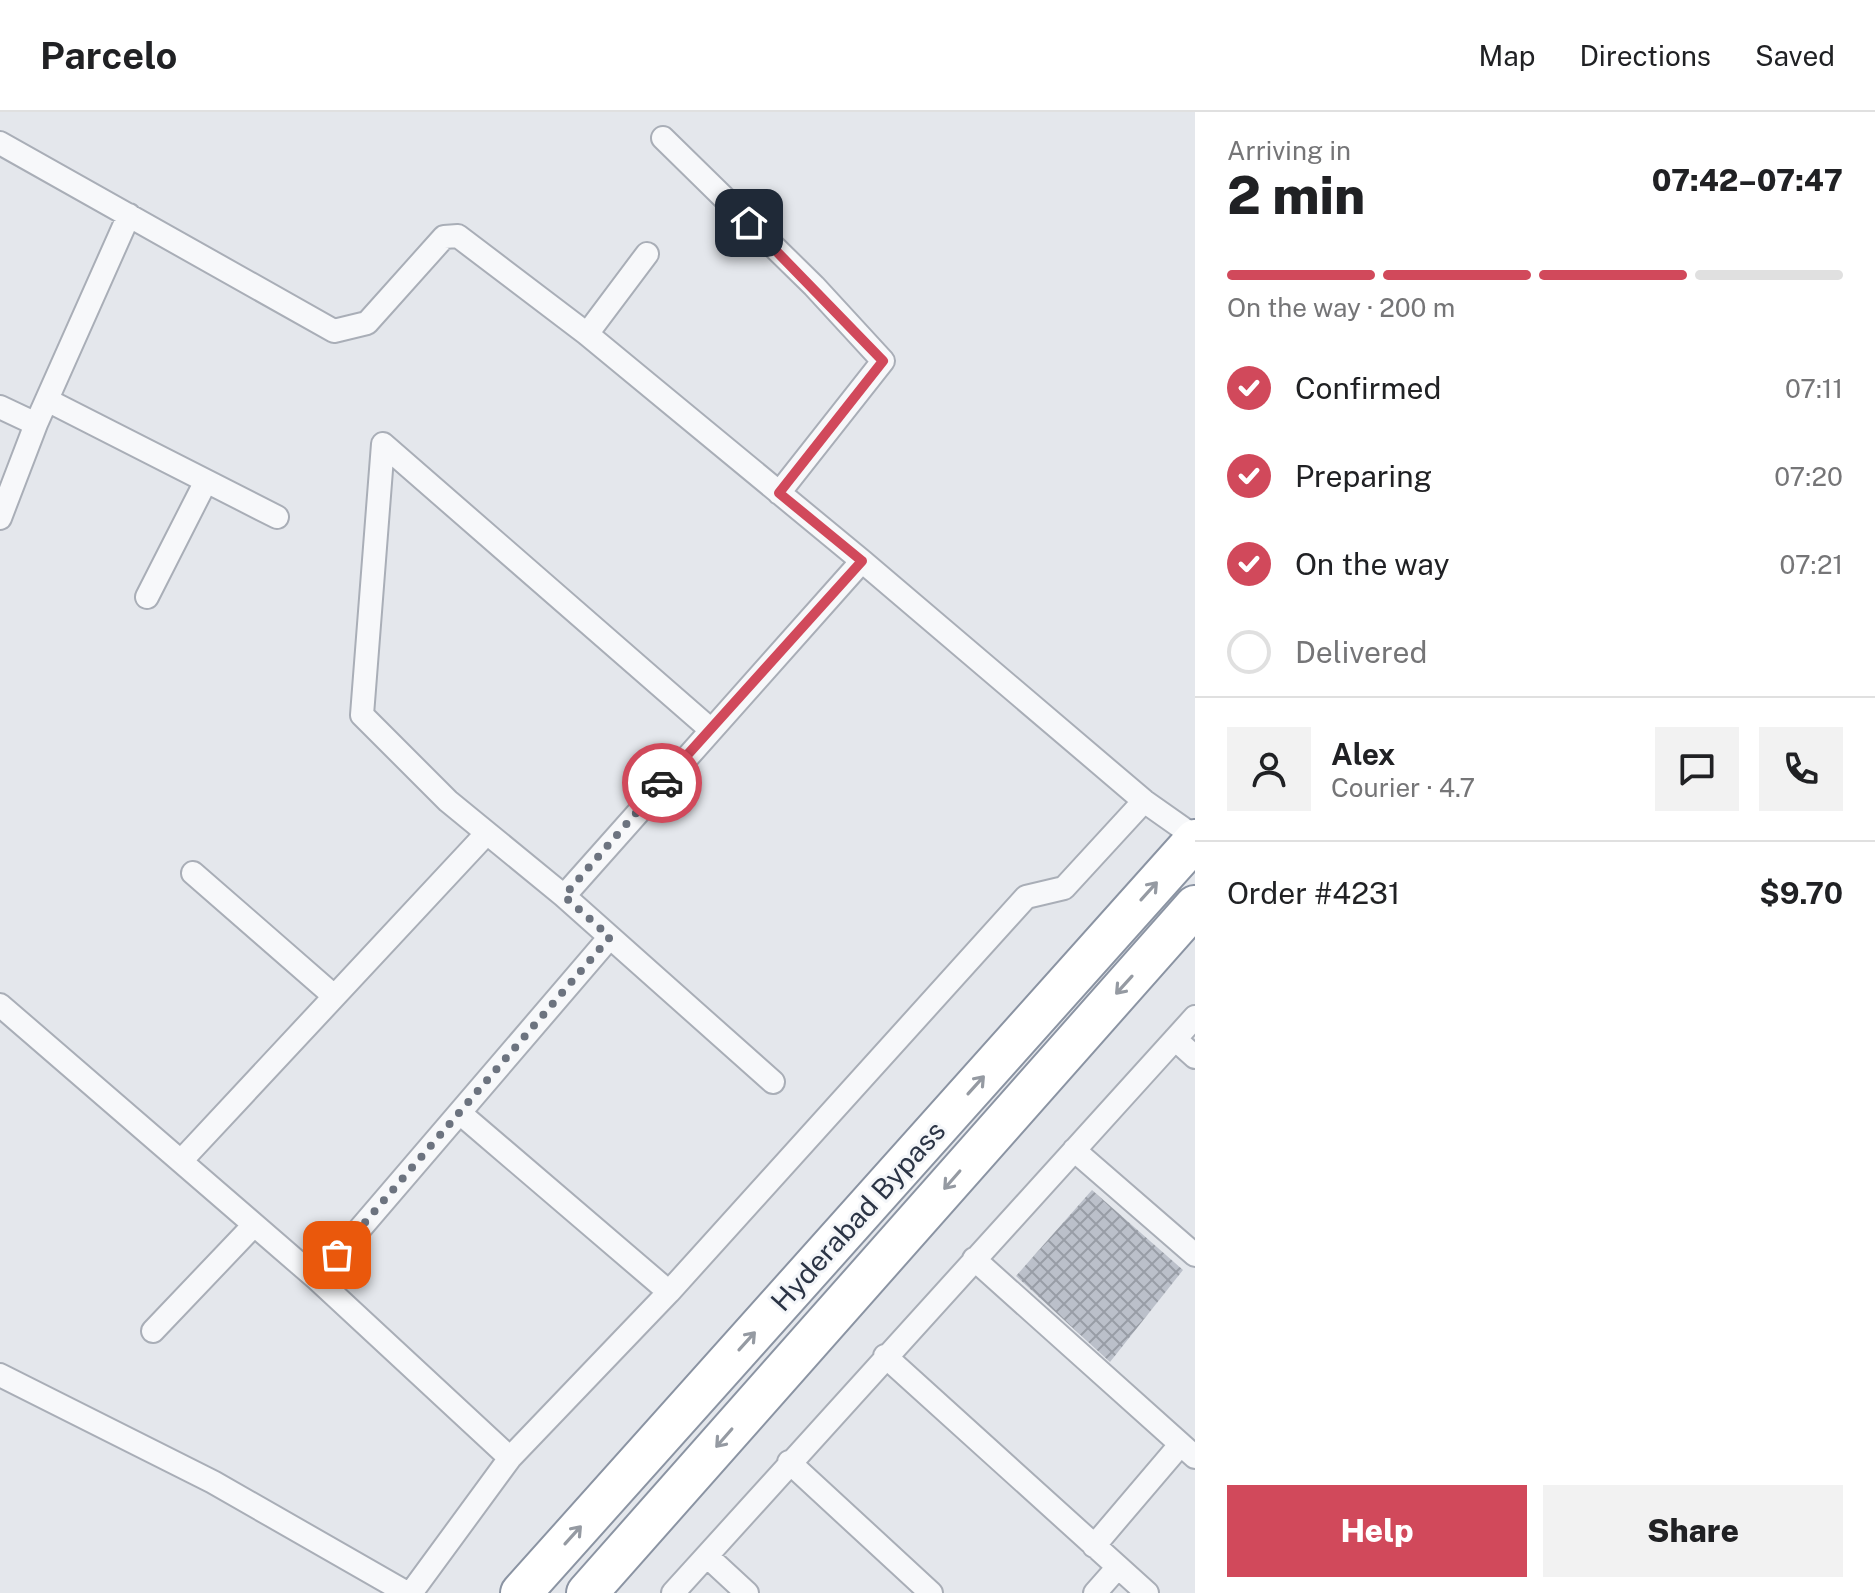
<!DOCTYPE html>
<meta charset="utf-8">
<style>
body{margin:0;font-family:"Public Sans",sans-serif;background:#f2f2f2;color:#202124;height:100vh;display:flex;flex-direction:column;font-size:30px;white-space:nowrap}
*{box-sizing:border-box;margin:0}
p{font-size:26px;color:#757577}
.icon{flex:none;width:44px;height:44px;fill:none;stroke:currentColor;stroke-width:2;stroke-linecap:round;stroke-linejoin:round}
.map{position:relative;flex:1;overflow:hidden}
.details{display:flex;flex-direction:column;background:#fff;width:680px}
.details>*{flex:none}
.pin{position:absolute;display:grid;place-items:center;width:68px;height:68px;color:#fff;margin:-34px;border-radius:16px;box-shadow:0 4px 12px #0006}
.courier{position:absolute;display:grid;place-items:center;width:80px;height:80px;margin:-40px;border:6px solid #d1495b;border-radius:50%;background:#fff;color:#222;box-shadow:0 2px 10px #0007}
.head em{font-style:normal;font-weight:800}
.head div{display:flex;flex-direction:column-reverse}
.head{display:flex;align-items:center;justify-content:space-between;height:136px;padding:0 32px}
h1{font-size:52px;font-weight:800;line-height:60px}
.bar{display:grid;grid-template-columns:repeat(4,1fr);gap:12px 8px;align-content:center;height:96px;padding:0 32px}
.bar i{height:10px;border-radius:6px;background:#e0e0e0}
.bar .on{background:#d1495b}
.bar p{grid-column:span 4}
.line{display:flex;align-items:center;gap:20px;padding:0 32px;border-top:2px solid #e0e0e0}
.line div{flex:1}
.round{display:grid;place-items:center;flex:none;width:84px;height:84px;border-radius:0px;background:#f2f2f2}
ol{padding:0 32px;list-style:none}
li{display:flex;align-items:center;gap:24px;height:88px}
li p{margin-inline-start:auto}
li .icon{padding:8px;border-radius:50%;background:#d1495b;color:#fff;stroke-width:4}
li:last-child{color:#757577}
li i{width:44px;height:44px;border:4px solid #e0e0e0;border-radius:50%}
.cta{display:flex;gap:16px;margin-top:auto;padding:16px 32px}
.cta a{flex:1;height:92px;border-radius:0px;background:#d1495b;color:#fff;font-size:32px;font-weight:800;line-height:92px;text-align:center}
.cta a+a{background:#f2f2f2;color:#202124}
header{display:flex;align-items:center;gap:48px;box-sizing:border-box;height:112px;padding:0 40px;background:#fff;border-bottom:2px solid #e0e0e0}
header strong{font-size:38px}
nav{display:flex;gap:44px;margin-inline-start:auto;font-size:28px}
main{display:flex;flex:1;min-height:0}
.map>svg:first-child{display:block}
.building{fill:url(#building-cross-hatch)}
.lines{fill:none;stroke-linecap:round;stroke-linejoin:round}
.street-casing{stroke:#a9aeb7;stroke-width:26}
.highway-casing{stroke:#8b94a3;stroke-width:44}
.street{stroke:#f7f8fa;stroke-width:22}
.highway{stroke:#fff;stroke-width:40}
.oneway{stroke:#959aa2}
.done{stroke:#6c737f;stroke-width:8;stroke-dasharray:0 14.4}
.route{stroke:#d1495b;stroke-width:10}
.labels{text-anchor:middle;stroke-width:6;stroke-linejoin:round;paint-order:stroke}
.street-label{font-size:28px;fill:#2b3445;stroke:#f4f6f9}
</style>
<header>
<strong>Parcelo</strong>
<nav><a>Map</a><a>Directions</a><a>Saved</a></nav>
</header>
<main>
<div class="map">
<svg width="1195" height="1481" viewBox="0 0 1195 1481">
<defs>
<pattern id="building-cross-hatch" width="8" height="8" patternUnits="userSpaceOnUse" patternTransform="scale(2)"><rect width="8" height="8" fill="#bbc0ca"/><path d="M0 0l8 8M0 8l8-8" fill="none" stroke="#989da6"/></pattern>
</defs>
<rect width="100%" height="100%" fill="#e4e7ec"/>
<path class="building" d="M1092,1078L1183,1158L1110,1250L1016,1164Z"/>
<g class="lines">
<defs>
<path id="street" d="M663,26L814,174L883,249L779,381
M0,31L334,219L367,211L444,125L458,124L587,222L862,449L1144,689L1195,725
M587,222L647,142
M47,288L277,405
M0,295L36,312
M0,406L36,312L129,103
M147,485L206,369
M710,617L383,332L362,603L448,689L564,784L773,970
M193,761L334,884
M564,784L862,449
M0,893L317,1167L510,1346
M1175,927L1195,945
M461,1002L669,1180
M1074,1038L1195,1143
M181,1049L486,722
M974,1147L1195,1345
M317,1167L610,825
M153,1219L254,1113
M885,1244L1147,1481
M0,1263L213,1370L407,1481
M789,1350L931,1481
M1094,1434L1180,1333
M708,1445L747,1481
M411,1481L510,1346L669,1180L1026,785L1064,776L1144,689
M673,1481L1195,905
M1095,1481L1118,1455"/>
<path id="highway" d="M521,1481L1195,728
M587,1481L1195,794"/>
</defs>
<use href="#street" class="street-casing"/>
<use href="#highway" class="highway-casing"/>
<use href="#street" class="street"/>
<use href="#highway" class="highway"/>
</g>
<defs><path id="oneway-shaft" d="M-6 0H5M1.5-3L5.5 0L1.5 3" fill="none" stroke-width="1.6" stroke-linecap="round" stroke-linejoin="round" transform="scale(2)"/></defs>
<g class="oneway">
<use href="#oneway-shaft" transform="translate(1149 779) rotate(-48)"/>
<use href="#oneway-shaft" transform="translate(1124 873) rotate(132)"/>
<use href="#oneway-shaft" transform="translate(976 973) rotate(-48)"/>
<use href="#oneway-shaft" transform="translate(952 1068) rotate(131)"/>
<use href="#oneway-shaft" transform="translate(747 1229) rotate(-48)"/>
<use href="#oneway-shaft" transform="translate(724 1326) rotate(131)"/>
<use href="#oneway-shaft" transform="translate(573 1423) rotate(-48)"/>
</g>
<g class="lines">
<path class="done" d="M337,1143L610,825L564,784L662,671"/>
<path class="route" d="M662,671L862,449L779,381L883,249L749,111"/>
</g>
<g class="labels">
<g class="street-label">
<text transform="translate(858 1104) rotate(-48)" y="10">Hyderabad Bypass</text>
</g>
</g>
</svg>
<div class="pin" style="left:337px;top:1143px;background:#ea580c"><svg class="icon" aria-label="bag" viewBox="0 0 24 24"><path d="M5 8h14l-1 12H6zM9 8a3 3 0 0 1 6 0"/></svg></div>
<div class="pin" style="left:749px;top:111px;background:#1f2937"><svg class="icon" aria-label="home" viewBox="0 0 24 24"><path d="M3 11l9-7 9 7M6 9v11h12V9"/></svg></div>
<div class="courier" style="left:662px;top:671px"><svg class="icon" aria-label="car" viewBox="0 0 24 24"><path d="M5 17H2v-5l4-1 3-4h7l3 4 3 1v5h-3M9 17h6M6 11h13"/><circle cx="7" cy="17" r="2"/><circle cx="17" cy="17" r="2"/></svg></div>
</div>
<section class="details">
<div class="head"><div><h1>2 min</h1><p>Arriving in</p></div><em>07:42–07:47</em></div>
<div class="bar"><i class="on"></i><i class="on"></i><i class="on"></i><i></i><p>On the way · 200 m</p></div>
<ol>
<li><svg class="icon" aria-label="check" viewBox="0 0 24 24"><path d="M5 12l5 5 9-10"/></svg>Confirmed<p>07:11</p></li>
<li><svg class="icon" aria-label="check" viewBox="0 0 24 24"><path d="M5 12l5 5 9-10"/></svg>Preparing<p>07:20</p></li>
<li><svg class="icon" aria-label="check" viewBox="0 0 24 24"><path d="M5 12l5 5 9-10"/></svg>On the way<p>07:21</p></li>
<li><i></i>Delivered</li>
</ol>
<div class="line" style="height:144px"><a class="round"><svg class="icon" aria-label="person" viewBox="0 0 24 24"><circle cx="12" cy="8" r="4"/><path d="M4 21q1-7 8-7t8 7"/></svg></a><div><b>Alex</b><p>Courier · 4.7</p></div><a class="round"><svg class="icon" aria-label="chat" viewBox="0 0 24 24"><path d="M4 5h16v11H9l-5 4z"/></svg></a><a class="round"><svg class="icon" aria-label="phone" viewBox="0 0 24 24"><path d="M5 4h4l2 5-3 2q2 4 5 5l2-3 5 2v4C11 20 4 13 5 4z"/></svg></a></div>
<div class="line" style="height:104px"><div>Order #4231</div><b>$9.70</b></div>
<div class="cta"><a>Help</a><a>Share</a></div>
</section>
</main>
